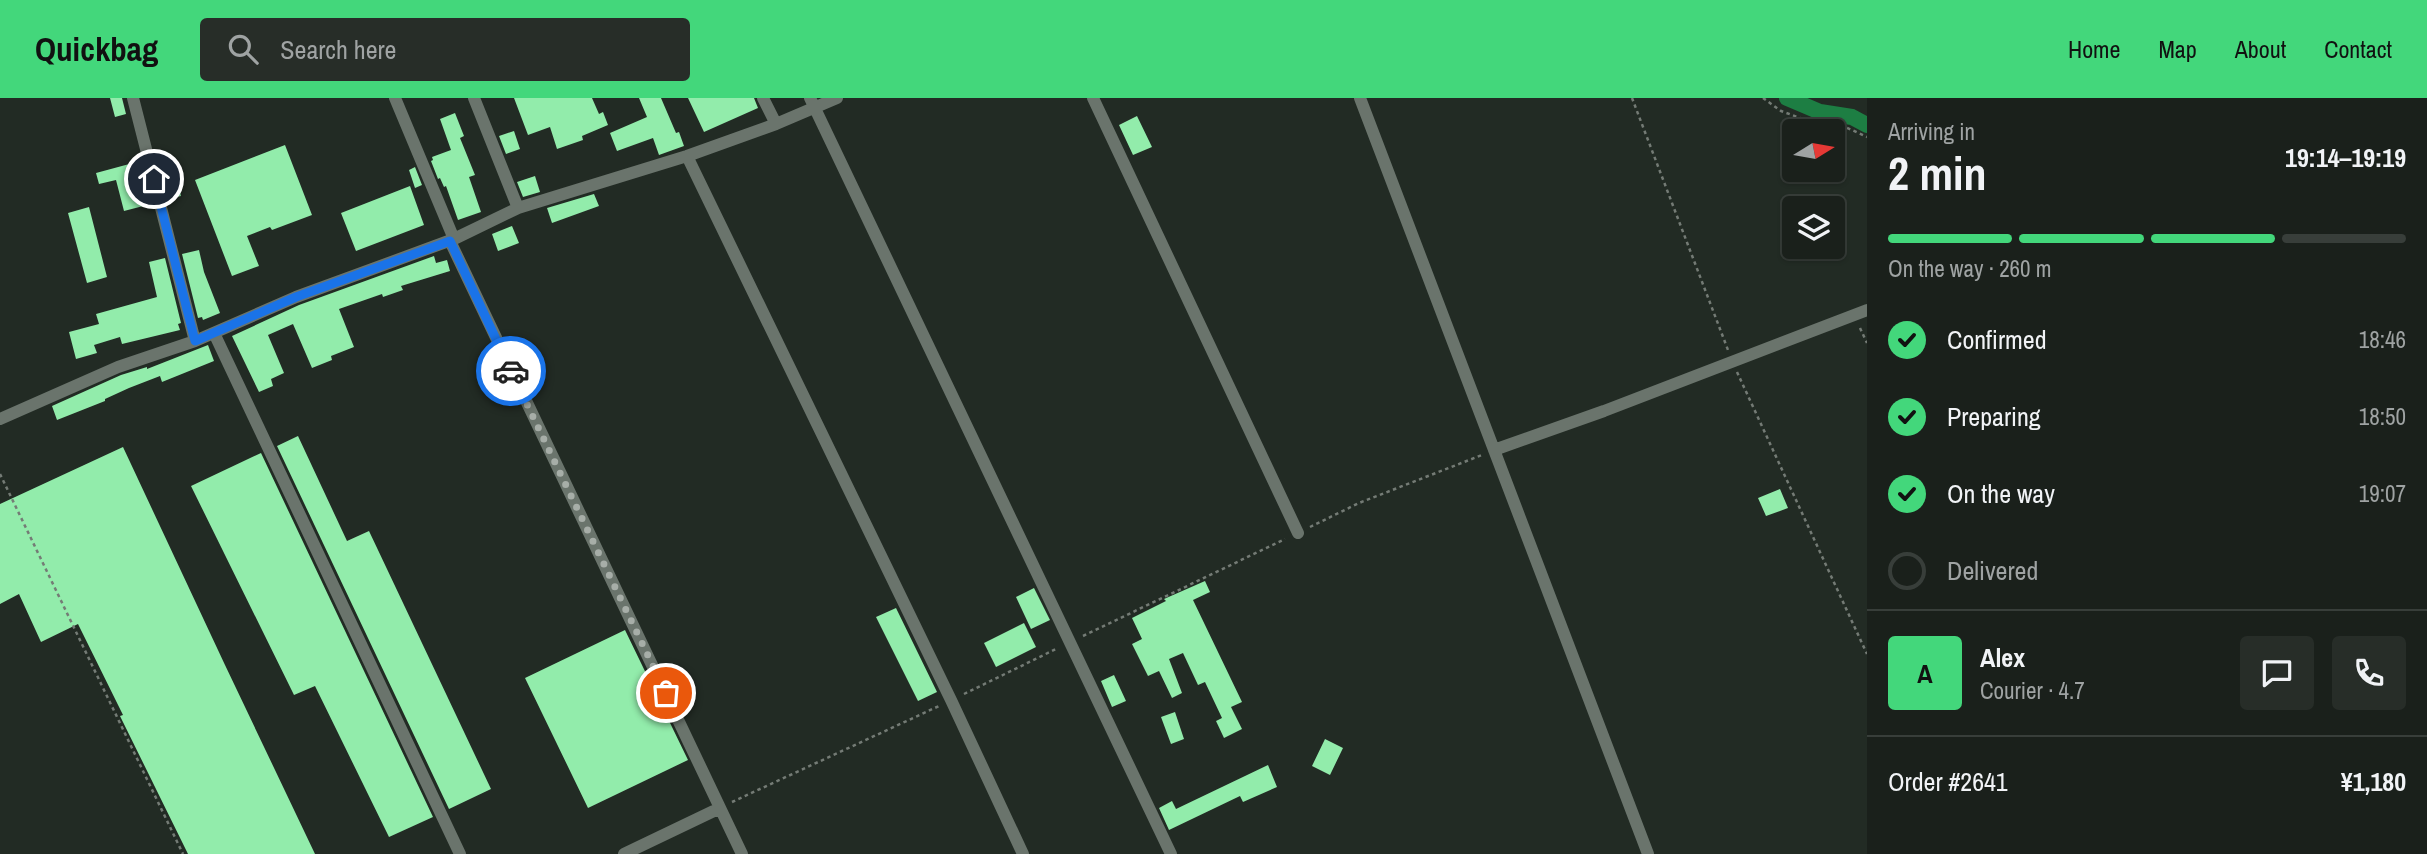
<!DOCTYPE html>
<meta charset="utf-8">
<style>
body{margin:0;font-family:"Archivo Narrow",sans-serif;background:#272d28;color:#f1f3f6;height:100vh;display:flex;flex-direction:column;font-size:26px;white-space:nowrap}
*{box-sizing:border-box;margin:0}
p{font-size:23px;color:#9fa3a3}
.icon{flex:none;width:38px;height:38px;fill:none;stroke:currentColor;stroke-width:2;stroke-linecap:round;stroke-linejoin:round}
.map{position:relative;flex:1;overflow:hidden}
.sheet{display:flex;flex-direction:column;background:#1a201b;width:560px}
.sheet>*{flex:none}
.needle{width:46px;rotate:79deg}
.tools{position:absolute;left:1782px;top:21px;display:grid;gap:14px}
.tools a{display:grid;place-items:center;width:63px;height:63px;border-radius:7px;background:#1a201b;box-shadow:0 2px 5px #0004,0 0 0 2px #383e3a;font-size:35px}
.pin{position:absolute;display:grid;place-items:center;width:60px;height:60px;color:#fff;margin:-30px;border:4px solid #fff;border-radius:50%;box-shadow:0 2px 7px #0007}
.courier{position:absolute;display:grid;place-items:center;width:70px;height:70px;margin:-35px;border:5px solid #1a73e8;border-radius:50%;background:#fff;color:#222;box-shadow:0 2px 9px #0007}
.headline em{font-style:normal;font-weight:700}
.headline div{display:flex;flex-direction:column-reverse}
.headline{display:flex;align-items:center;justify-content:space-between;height:119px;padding:0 21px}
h1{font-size:46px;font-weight:700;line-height:52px}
.bar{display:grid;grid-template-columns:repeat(4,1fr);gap:10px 7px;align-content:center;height:84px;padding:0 21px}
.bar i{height:9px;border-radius:5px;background:#383e3a}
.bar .active{background:#43d77b}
.bar p{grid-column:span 4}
.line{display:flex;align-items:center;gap:18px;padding:0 21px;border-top:2px solid #383e3a}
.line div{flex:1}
.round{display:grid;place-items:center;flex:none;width:74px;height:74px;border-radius:7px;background:#272d28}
ol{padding:0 21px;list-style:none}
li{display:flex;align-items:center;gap:21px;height:77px}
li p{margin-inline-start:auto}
li .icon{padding:7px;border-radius:50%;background:#43d77b;color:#111;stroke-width:4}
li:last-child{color:#9fa3a3}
li i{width:38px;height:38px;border:4px solid #383e3a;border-radius:50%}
header{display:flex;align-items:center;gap:42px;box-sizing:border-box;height:98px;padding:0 35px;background:#43d77b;color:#111}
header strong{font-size:33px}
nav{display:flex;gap:38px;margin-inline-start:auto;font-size:24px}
.search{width:490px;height:63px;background:#272d28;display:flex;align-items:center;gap:18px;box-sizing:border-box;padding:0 24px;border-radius:7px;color:#9fa3a3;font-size:26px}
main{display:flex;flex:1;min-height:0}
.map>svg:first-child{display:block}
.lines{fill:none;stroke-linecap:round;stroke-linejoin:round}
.canal{stroke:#1d7e43;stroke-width:16}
.building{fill:#92ecab}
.path{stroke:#747b75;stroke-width:2.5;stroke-dasharray:3.5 3.5;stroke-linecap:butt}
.street{stroke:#6a746c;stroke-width:12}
.done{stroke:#a7aea8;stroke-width:7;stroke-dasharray:0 12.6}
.route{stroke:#1a73e8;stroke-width:9}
</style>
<header>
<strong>Quickbag</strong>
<div class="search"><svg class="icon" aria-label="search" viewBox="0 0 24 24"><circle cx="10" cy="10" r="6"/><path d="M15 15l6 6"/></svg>Search here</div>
<nav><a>Home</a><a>Map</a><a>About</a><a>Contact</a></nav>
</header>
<main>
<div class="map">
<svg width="1867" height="756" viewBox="0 0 1867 756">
<rect width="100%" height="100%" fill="#222b24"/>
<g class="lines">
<path class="canal" d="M1787,0L1820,14L1852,19L1867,27"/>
</g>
<path class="building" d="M110,0H122L126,16L115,19Z
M514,0H592L599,16L603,14L608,27L582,38L583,42L557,51L550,29L528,37Z
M639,0H661L676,35L679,34L684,48L659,57L653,40L617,53L610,35L647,19Z
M688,0H754L758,10L704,34Z
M455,15L464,38L460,40L475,77L469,79L481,114L458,122L446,88L444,89L440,80L438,81L431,63L433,62L432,59L451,52L440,21Z
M1137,18L1152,49L1133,57L1119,27Z
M514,33L520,51L506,56L499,38Z
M285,47L312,117L272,132L270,129L247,138L259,168L232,178L195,82Z
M133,65L139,89L146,87L151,106L124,113L116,82L99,86L96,75Z
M415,69L422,87L415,90L409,72Z
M175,70L181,98L168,101L163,83L166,82L164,73Z
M535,78L540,94L523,99L517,84Z
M410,88L424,127L356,153L341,115Z
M594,96L599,108L552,125L547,110Z
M89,109L107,179L87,185L68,115Z
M512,128L519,145L498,153L492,136Z
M199,152L204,174L220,215L203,222L202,219L198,220L182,156Z
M434,158L436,165L447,162L450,173L401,188L403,192L383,199L382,196L339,211L354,249L331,258L332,262L312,270L293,226L268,237L284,275L271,281L273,288L259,294L232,238L299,207Z
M165,160L181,225L178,226L180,232L122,246L120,239L94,247L97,255L76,261L69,234L99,226L96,216L157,199L149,164Z
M208,247L214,263L162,284L160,278L129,290L105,301V303L57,322L52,308L121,277L147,269V271Z
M298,338L347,443L369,433L491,691L449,711L277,348Z
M123,349L225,567L315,756H188L120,618L123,617L78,526L41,544L19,496L0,506V406Z
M261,355L433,719L389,739L315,588L294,597L191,388Z
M1780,391L1788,410L1766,418L1758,400Z
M1205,483L1210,494L1193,502L1242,604L1231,609L1242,631L1224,640L1216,623L1222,620L1205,584L1198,587L1183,555L1169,561L1182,595L1172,600L1159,573L1148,578L1132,546L1142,541L1132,520L1166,503L1164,501Z
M1034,490L1050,522L1031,531L1016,499Z
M896,510L937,594L918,603L876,519Z
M1024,525L1036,549L996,569L984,545Z
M625,532L688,662L588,710L525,580Z
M1114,577L1126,603L1112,609L1101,583Z
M1175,614L1184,641L1171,646L1161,619Z
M1325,641L1343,650L1330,677L1312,668Z
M1268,667L1277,689L1243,704L1240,698L1169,732L1159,710L1172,703L1176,711Z"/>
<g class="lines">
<path class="path" d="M1632,0L1728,252
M1763,0L1781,13L1811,24L1841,27L1867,39
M1860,230L1867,245
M1737,274L1867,556
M0,376L183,756
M1310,429L1359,405L1482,357
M1083,538L1285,441
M964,596L1058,550
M732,704L939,608"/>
<path class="street" d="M133,0L195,243
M395,0L454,141
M474,0L518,110
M763,0L776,26
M810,0L1171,756
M1093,0L1298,435
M1360,0L1648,756
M687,58L951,602L1023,756
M450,143L742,756
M214,235L460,756
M0,321L118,269L195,243L296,199L454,141L518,110L687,58L776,26L837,0
M1494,352L1604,313L1867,212
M624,756L720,710"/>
</g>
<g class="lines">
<path class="done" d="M511,273L666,595"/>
<path class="route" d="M154,81L195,243L296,199L450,143L511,273"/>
</g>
</svg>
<div class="tools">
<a><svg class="needle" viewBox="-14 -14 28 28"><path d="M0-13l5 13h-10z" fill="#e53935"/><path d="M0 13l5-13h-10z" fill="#9fa3a3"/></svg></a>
<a><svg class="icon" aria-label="layers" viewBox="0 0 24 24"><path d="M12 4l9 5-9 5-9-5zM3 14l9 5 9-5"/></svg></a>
</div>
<div class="pin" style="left:666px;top:595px;background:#ea580c"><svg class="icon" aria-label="bag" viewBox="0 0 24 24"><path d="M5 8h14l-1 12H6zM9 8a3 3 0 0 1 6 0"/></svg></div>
<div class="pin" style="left:154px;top:81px;background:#1f2937"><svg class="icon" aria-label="home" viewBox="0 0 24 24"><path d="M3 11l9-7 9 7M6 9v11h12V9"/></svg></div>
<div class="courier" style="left:511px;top:273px"><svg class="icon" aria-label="car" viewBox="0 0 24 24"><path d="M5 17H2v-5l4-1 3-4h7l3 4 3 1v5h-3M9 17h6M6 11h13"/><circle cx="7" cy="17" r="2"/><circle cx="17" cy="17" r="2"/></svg></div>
</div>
<section class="sheet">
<div class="headline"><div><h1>2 min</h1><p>Arriving in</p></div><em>19:14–19:19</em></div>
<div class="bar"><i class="active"></i><i class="active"></i><i class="active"></i><i></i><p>On the way · 260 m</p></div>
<ol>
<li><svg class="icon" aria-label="check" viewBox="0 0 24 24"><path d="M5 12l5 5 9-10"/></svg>Confirmed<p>18:46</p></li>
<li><svg class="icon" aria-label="check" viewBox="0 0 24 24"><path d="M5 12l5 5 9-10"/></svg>Preparing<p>18:50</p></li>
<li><svg class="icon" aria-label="check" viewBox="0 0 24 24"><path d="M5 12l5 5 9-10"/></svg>On the way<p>19:07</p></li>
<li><i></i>Delivered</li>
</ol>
<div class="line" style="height:126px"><b class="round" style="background:#43d77b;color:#111">A</b><div><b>Alex</b><p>Courier · 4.7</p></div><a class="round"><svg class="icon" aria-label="chat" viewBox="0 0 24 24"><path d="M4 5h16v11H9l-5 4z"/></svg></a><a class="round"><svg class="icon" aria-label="phone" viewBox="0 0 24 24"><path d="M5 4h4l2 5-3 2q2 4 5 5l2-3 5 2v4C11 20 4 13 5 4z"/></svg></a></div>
<div class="line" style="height:91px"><div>Order #2641</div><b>¥1,180</b></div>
</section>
</main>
